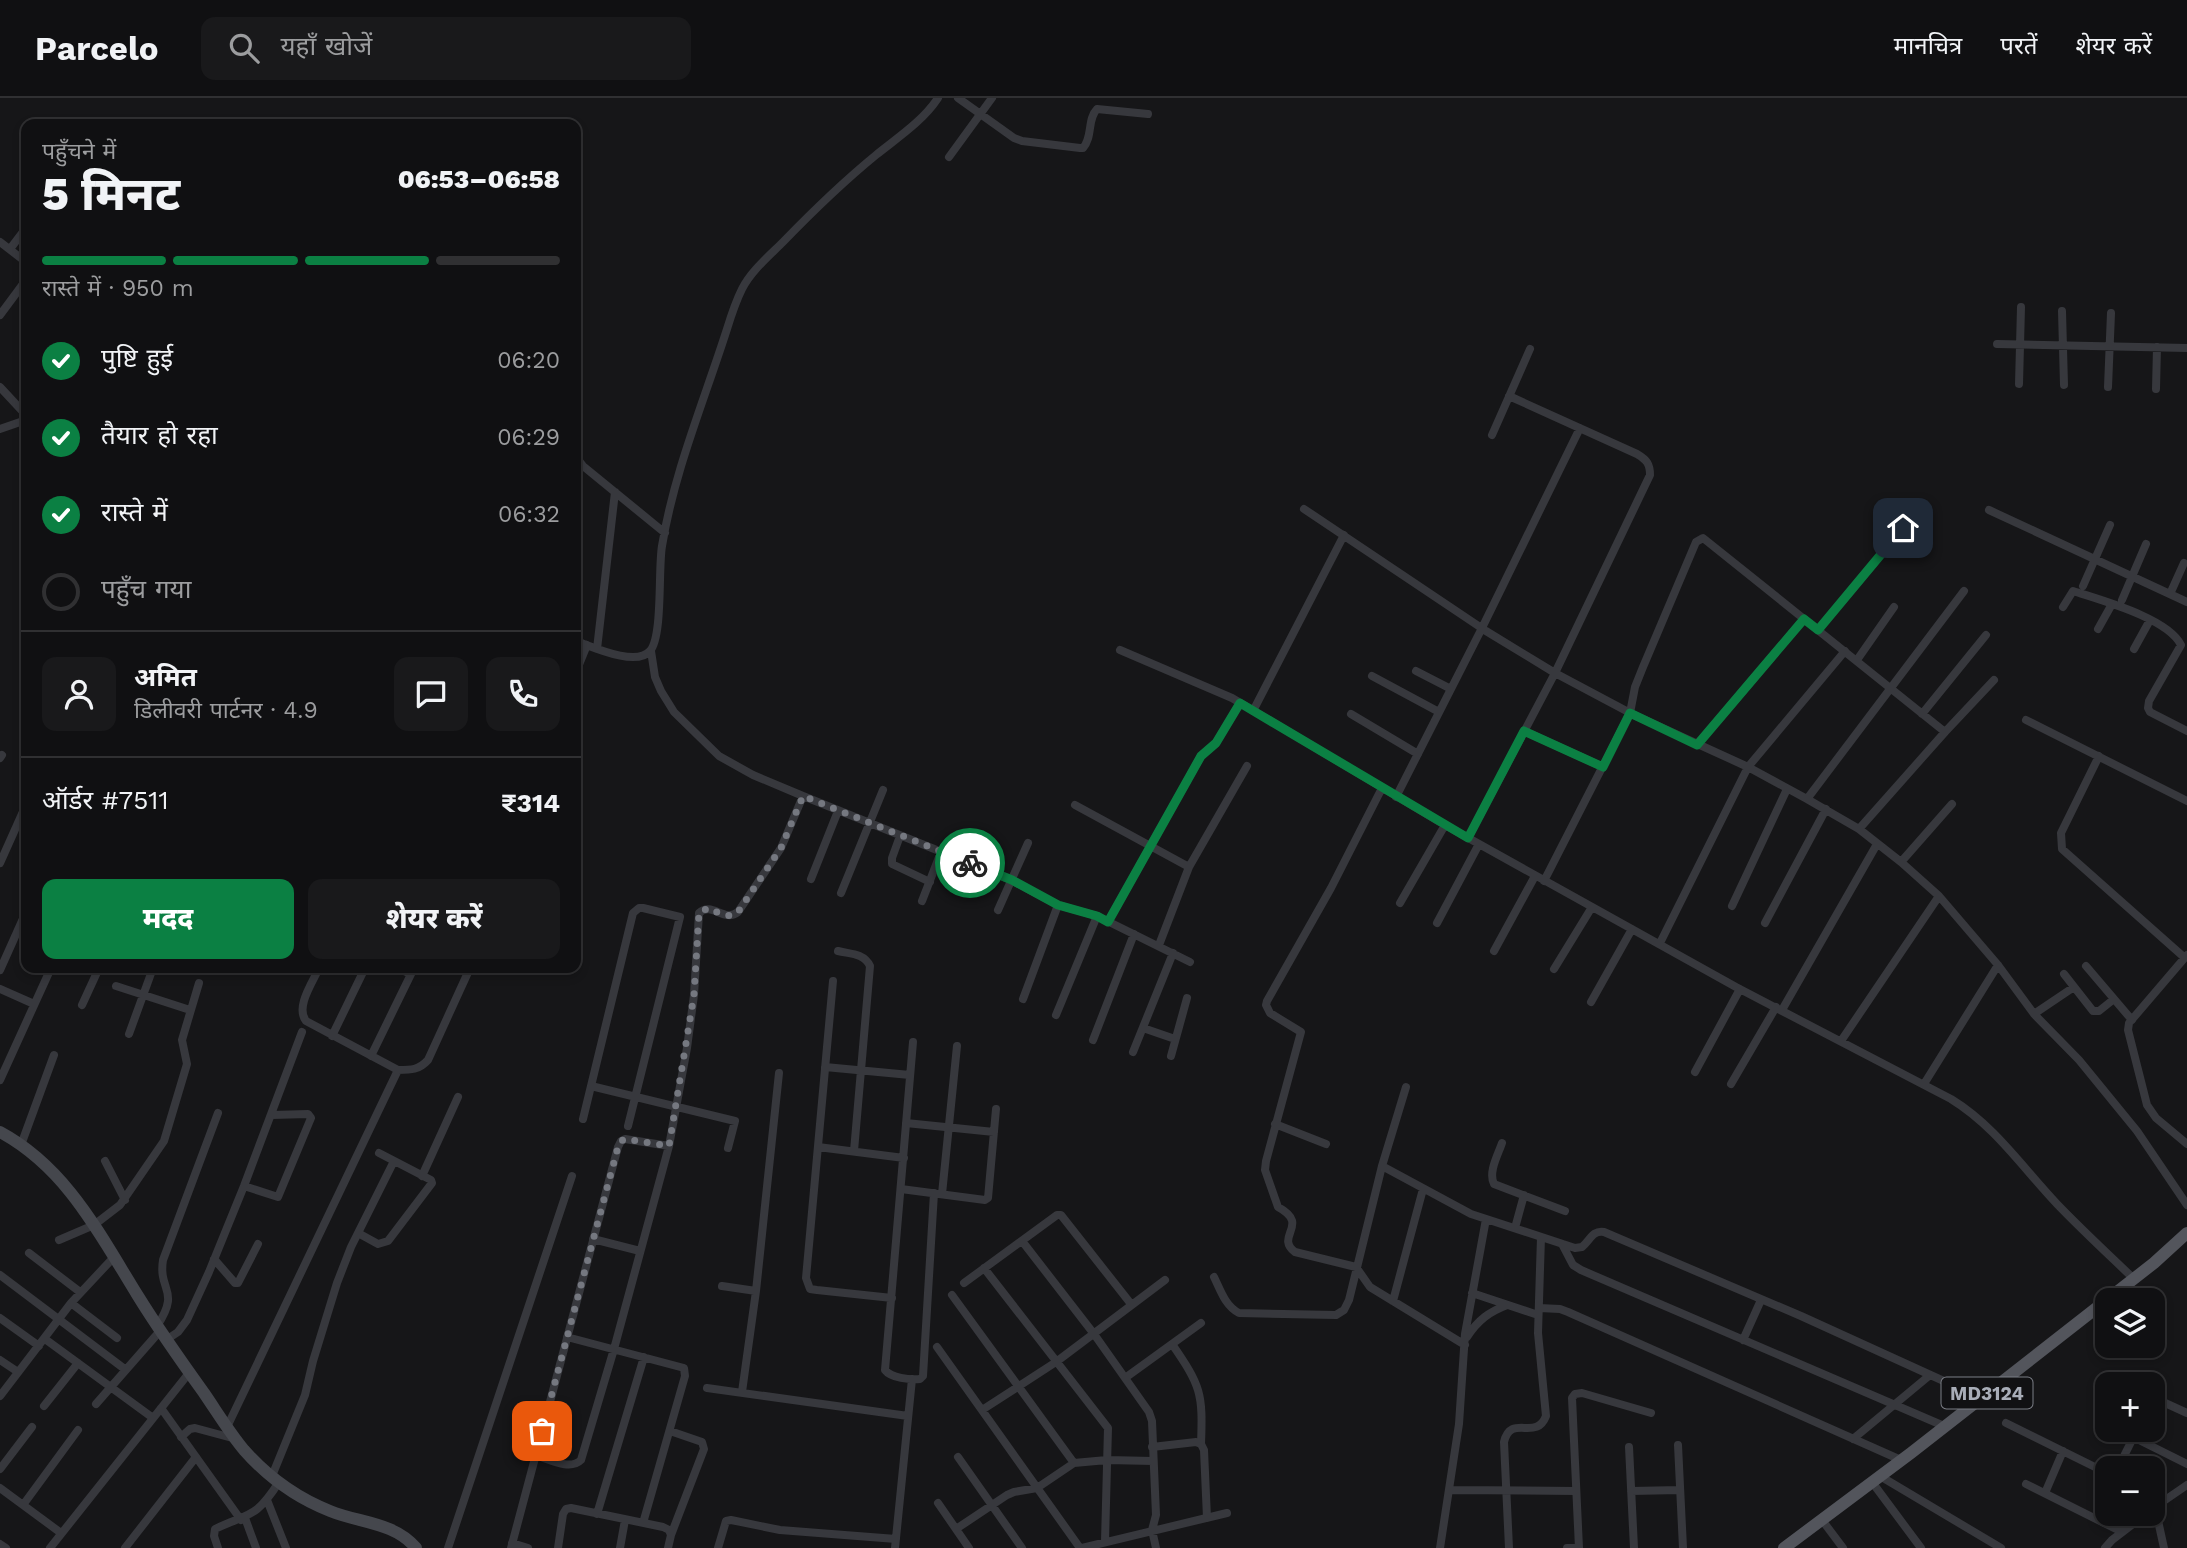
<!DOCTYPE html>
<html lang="hi">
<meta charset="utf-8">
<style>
body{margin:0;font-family:"Work Sans","Noto Sans Devanagari",sans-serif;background:#19191b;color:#f1f3f6;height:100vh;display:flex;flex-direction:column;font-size:26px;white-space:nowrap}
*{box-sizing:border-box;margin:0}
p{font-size:23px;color:#9c9d9f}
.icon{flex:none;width:38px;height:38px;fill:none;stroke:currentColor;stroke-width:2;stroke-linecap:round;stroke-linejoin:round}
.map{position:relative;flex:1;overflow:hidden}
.drawer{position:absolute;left:21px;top:21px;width:560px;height:854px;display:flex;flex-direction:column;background:#101012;border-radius:14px;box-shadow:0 4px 10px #0003,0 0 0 2px #303032}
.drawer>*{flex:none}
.controls{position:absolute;left:2095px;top:1190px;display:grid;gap:14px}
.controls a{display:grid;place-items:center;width:70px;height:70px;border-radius:14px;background:#101012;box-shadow:0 4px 10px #0003,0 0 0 2px #303032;font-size:35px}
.pin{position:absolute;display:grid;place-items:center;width:60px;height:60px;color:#fff;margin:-30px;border-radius:14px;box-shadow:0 4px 10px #0006}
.courier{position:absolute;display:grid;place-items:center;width:70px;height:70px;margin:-35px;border:5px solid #0b8043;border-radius:50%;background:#fff;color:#222;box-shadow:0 2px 9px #0007}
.head em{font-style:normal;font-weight:800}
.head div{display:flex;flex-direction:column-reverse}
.head{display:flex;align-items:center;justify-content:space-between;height:119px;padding:0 21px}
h1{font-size:46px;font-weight:800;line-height:52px}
.bar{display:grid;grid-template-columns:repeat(4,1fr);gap:10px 7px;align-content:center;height:84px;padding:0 21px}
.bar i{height:9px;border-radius:5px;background:#303032}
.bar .selected{background:#0b8043}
.bar p{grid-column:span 4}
.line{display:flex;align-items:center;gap:18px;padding:0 21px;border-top:2px solid #303032}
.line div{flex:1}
.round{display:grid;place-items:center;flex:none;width:74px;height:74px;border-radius:14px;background:#19191b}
ol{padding:0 21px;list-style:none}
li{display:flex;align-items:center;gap:21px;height:77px}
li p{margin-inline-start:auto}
li .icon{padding:7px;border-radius:50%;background:#0b8043;color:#fff;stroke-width:4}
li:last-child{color:#9c9d9f}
li i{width:38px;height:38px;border:4px solid #303032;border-radius:50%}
.button{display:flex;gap:14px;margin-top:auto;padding:14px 21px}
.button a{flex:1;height:80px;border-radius:14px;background:#0b8043;color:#fff;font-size:28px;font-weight:800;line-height:80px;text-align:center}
.button a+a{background:#19191b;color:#f1f3f6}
header{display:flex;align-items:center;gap:42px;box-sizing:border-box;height:98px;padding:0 35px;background:#101012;border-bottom:2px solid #303032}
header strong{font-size:33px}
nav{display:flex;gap:38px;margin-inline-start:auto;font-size:24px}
.search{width:490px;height:63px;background:#19191b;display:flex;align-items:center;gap:18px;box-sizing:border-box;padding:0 24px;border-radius:14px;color:#9c9d9f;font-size:26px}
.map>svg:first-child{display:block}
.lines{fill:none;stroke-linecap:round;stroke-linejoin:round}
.street{stroke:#37383d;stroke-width:8}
.secondary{stroke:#45474d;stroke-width:12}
.primary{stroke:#53555c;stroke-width:12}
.done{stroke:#757880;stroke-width:7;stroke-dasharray:0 12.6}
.route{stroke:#0b8043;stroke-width:9}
.labels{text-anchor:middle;stroke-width:7;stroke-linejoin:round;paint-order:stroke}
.shield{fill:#111113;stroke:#7b7e86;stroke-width:2}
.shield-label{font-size:19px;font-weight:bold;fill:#a8adb8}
</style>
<header>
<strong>Parcelo</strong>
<div class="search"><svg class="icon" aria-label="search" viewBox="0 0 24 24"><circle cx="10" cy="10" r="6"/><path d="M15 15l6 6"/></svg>यहाँ खोजें</div>
<nav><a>मानचित्र</a><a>परतें</a><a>शेयर करें</a></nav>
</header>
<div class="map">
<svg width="2187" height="1450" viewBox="0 0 2187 1450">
<rect width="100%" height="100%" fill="#161618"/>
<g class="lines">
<path class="street" d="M958,0L1014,40L1022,43L1080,50H1083C1093,39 1087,21 1097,11L1148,16
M949,59L992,0
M0,144L26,164
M10,151L26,130
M2062,213L2064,287
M0,217L26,182
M1997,246L2187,250
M2019,286L2021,209
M0,289L26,317
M2108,289L2111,215
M2156,291L2157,249
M0,331L26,322
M1492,337L1530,251
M576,359L583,368L665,435
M1304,411L1486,533L1555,575L1634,617L1748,669L1807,701L1859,731L1901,764L1939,798L1998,867L2034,916L2079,962L2137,1033L2187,1107
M1989,412L2187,504
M2083,488L2110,427
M2170,496L2184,465
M2122,502L2146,446
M2063,509L2073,493C2100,502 2168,520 2181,547L2149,603L2148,610L2150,614L2187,633
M2098,531L2112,506
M1818,532L1920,410
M576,543C593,549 636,569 650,553C663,538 658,471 662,448C674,374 704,303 727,231C731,218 736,203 742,191C751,173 769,158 783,144C813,113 843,84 876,57C897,40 923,23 938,0
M597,551L615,394
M2134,551L2150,522
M1120,552L1232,600L1445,727L1736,889L1951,1001C1995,1028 2022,1069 2057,1106C2082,1132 2108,1156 2134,1181
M651,553L655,579L661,593L674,614L719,658L753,677L803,698L1011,782L1058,807L1097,818L1190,864
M1857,562L1894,509
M1416,573L1451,591
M576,574L587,547
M1372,578L1439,614
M1253,613L1344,437
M1351,616L1418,656
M1922,616L1986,537
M2026,622L2187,703
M1524,633L1603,669
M1697,647L1804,521
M2099,658L2061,735L2062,751L2185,860
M0,660L2,657
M1382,690L1331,790L1267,903L1266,907L1270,915L1301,934L1266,1063L1265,1072L1278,1109C1311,1127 1274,1138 1295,1154L1356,1169L1370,1189L1465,1247
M1396,699L1482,530L1580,330
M1807,701L1964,493
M1075,707L1189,769
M1859,731L1945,634L1994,582
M900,738L892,760V766L930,784
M1468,740L1555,575L1650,377C1650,366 1647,362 1637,356L1509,298
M1901,764L1952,706
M0,765L26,707
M811,781L838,713
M1544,783L1630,615L1635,589L1643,569L1696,444L1703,440L1945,634
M841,795L883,692
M922,803L941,754
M1400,805L1445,727
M1732,808L1787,691
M998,812L1028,745
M1108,824L1201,658L1216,645L1240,605
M1437,825L1479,746
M1765,825L1826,711
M1660,845L1748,669L1845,553
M1159,847L1189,769L1247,668
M838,853C850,856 864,855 870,868L854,1053
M1494,853L1535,778
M2187,857L2129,925L2128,932L2147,1007L2156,1020L2187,1046
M2086,868L2132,922
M319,870C313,884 295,909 306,923L398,972C411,972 419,972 428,962L470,870
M397,870L411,876
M1554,871L1592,809
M0,872L26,814
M2064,876L2093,913H2099L2114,901
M833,883L806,1180L810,1191L817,1192L892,1200
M116,888L190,912
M0,891L34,906
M1023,901L1058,807
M1591,904L1632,831
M82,907L99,870
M1782,912L1877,746
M2034,916L2074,889
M1056,917L1097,818
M1143,930L1175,941
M129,936L153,870
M332,938L365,870
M1093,942L1134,836
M1841,943L1939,798
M913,944L885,1272C891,1280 910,1282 920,1281L923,1278L934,1095
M1133,954L1173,855
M371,958L414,870
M1171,958L1187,900
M825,969L910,977
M1695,974L1740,891
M0,982L51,870
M1731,986L1776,909
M1924,986L1998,867
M591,988L735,1023L728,1050
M583,1021L633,815L639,810H643L680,819L628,1028
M906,1025L994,1034
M1275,1026L1326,1046
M1502,1045C1498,1057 1488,1074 1494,1086L1565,1113
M21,1047L54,957
M818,1049L904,1060
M105,1063L125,1102
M1382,1068L1471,1116L1575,1150L1582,1149C1590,1143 1592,1132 1604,1134L1801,1218L1981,1300
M422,1078L458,999
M244,1088L278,1099L311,1020L308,1016L272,1017
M901,1091L985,1102L988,1100L996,1011
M942,1096L957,948
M1515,1130L1524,1097
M358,1135L378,1146L388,1143L432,1085L431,1082L379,1055
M593,1141L640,1153
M59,1142L94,1127L120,1107L164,1043L187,966L182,942L199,885
M1022,1143L1094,1236L1149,1314L1152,1323L1156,1417L1152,1432L1156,1450
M1562,1146L1573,1167L1581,1172L1944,1328
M29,1155L80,1194
M214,1161L235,1185H238L258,1146
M984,1170L1108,1330L1105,1443
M0,1177L126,1272
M1214,1179C1220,1191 1225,1208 1239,1215L1336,1217L1344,1212L1349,1202L1382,1068L1406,989
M964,1185L1057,1117H1061L1131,1206
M722,1188L756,1193
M1472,1195L1538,1217
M952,1197L1074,1365L1107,1362L1153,1363
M1393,1203L1423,1091
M71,1205L117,1240
M1539,1210L1560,1211L1568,1214L1901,1362
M0,1220L39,1248
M157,1228C181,1191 158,1194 163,1162L218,1015
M567,1239L684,1270L685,1278L643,1425
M1467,1239C1478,1222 1489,1214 1507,1207
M45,1241L153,1320
M166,1242L178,1234L187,1222L209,1174L244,1088L302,934
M1743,1242L1761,1202
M1172,1246C1201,1288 1203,1295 1201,1346
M937,1249L1080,1450
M0,1262L18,1274
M1125,1280L1201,1225
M707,1290L908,1318
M742,1294L756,1193L779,975
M0,1298L71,1205L114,1159
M2152,1298L2160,1283
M2152,1299L2187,1315
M96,1306L160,1233
M44,1308L78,1265
M161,1310L241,1422
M982,1312L1056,1264L1165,1182
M2006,1325L2107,1375
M227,1329L398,972
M670,1333L702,1344L704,1351L671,1437
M181,1339L190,1331L195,1330L236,1341
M2133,1339L2187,1366
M1853,1341L1930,1277
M1678,1347L1683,1450
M1152,1349L1196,1344L1201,1346L1204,1352L1207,1420
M1629,1349L1634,1450
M535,1357C549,1361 570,1373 581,1362L614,1251L669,1048L687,950L694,897L699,815C712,803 724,825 738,814L781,750L803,698
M958,1359L1022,1450
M2118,1370L2137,1332
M0,1371L32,1329
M272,1378L305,1297L313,1263L337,1185L351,1149L394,1063
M1880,1378L2001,1450
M1872,1384L1921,1450
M2026,1386L2122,1434
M0,1390L61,1435
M1449,1392L1576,1393
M1631,1393L1680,1392
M2045,1395L2063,1353
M2152,1398L2164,1403
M267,1402L286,1450
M938,1405L969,1450
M23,1407L78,1332
M2155,1409L2164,1450
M2152,1411L2187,1387
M597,1416L644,1259
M245,1420L256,1450
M1822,1422L1843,1450
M956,1431L1007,1397L1014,1394L1037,1390L1074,1365
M512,1445L528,1450
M0,1446L6,1450
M50,1450L189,1275
M125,1450L196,1359
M218,1450L214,1438L215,1431C251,1414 255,1421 279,1384
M448,1450L572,1078
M511,1450L618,1049L621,1043L625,1041L669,1048
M558,1450L563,1416L566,1411L571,1410L663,1429L669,1432L671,1437L668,1450
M620,1450L625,1422
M718,1450L726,1423L731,1422L780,1432L896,1441
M895,1450L912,1281
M1082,1450L1227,1415
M1440,1450L1459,1326L1465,1236L1486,1121
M1509,1450L1504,1344C1511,1315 1536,1344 1546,1318L1538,1235L1541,1139
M1567,1450H1579
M1579,1450L1572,1300L1575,1296L1582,1295L1651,1315
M2105,1450L2112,1442L2146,1416"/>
<path class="secondary" d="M0,1034C67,1070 100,1137 138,1198C159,1232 181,1263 204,1295C217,1314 229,1334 244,1352C267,1378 297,1400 330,1413C359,1425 394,1424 416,1450"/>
<path class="primary" d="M1784,1450L1911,1355L2154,1165L2187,1135"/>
</g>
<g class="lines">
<path class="done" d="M542,1333L618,1049L621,1043L625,1041L669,1048L694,897L699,815L708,810C718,814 729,822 738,814L781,750L803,698L970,765"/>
<path class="route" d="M970,765L1012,782L1058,807L1097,818L1108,824L1201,658L1216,645L1240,605L1468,740L1524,633L1603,669L1630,615L1697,647L1804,521L1818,532L1903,430"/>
</g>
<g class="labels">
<rect class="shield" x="1941.5" y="1279.5" width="91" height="31" rx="5"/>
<g class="shield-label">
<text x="1987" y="1302">MD3124</text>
</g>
</g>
</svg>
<div class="controls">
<a><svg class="icon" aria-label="layers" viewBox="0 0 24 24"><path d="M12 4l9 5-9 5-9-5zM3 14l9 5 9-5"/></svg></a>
<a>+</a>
<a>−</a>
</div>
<div class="pin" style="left:542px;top:1333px;background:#ea580c"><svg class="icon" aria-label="bag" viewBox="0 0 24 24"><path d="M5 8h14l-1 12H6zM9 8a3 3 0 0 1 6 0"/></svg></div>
<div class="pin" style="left:1903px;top:430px;background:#1f2937"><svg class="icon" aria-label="home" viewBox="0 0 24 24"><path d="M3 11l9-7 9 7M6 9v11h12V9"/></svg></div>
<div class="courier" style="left:970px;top:765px"><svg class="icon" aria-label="bike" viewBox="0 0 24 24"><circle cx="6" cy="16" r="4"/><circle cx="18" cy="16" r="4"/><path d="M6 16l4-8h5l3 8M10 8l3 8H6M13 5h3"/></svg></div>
<section class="drawer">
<div class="head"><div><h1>5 मिनट</h1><p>पहुँचने में</p></div><em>06:53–06:58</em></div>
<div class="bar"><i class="selected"></i><i class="selected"></i><i class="selected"></i><i></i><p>रास्ते में · 950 m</p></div>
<ol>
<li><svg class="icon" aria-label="check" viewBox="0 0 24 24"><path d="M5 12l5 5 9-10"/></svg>पुष्टि हुई<p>06:20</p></li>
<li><svg class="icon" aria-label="check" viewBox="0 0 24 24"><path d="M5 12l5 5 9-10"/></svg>तैयार हो रहा<p>06:29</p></li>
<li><svg class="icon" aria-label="check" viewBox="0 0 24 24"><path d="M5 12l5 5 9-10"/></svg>रास्ते में<p>06:32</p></li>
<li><i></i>पहुँच गया</li>
</ol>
<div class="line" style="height:126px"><a class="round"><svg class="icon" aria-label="person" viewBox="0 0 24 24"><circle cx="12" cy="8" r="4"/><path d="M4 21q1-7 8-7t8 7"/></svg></a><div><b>अमित</b><p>डिलीवरी पार्टनर · 4.9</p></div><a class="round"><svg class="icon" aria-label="chat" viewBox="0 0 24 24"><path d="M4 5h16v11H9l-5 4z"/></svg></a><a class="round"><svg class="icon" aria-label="phone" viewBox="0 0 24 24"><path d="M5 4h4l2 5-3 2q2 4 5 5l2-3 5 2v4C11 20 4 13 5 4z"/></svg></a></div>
<div class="line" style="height:91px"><div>ऑर्डर #7511</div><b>₹314</b></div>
<div class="button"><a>मदद</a><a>शेयर करें</a></div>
</section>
</div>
